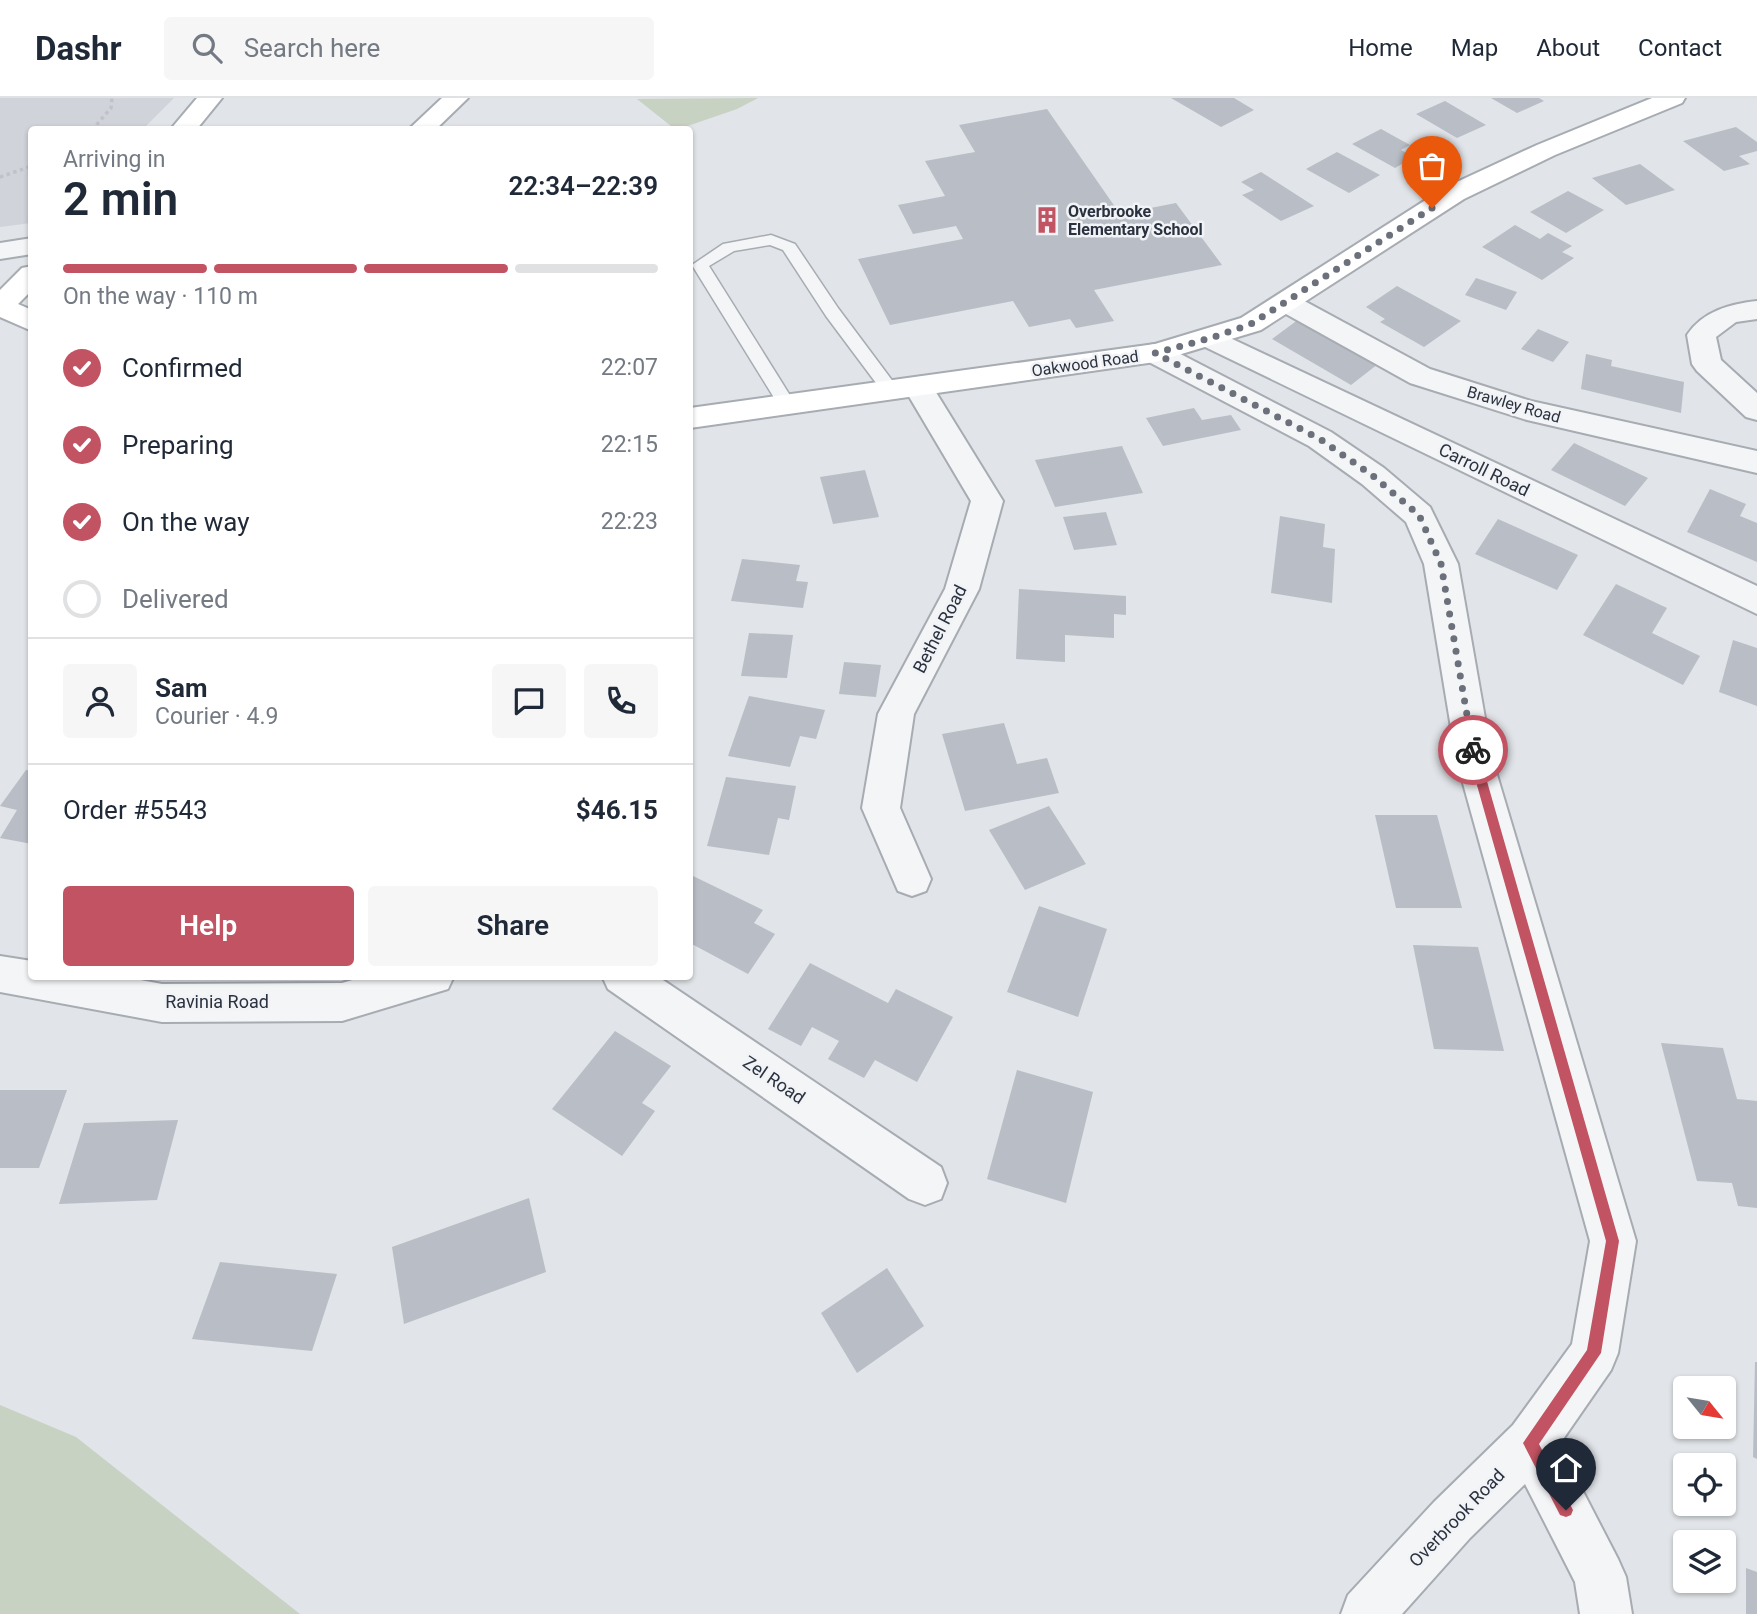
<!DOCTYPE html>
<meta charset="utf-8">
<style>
body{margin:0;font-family:Roboto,sans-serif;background:#f6f6f7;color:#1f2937;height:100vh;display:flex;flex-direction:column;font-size:26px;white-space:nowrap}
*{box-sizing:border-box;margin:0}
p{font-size:23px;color:#747a83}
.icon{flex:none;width:38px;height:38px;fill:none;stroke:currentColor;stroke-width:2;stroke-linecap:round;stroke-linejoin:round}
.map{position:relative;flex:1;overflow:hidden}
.details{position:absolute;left:28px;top:28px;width:665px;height:854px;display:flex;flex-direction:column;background:#fff;border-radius:7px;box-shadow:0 2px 5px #0004}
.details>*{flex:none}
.needle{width:46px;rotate:120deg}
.buttons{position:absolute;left:1673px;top:1278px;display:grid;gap:14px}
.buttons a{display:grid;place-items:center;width:63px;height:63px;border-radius:7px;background:#fff;box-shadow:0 2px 5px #0004;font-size:35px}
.pin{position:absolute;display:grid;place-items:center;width:60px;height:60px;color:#fff;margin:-72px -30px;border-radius:50% 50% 50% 0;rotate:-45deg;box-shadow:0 0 7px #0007}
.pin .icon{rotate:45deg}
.courier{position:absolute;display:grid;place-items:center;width:70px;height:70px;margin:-35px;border:5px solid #c15362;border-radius:50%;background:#fff;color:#222;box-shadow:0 2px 9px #0007}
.head em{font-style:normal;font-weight:600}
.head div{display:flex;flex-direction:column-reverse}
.head{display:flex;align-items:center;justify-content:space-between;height:119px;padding:0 35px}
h1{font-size:46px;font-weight:600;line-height:52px}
.bar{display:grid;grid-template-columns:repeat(4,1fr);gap:10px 7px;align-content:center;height:84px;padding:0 35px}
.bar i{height:9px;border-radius:5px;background:#e0e1e3}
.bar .selected{background:#c15362}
.bar p{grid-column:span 4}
.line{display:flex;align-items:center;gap:18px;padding:0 35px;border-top:2px solid #e0e1e3}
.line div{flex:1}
.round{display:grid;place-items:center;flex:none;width:74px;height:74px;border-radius:7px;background:#f6f6f7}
ol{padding:0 35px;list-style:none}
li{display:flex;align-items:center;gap:21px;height:77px}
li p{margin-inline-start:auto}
li .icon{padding:7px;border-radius:50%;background:#c15362;color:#fff;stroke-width:4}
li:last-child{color:#747a83}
li i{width:38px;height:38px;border:4px solid #e0e1e3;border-radius:50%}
.button{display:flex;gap:14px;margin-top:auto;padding:14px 35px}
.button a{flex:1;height:80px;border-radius:7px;background:#c15362;color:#fff;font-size:28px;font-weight:600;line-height:80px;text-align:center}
.button a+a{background:#f6f6f7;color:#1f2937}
header{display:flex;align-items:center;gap:42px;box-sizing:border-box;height:98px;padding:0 35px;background:#fff;border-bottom:2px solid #e0e1e3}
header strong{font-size:33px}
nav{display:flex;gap:38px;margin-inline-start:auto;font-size:24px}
.search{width:490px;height:63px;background:#f6f6f7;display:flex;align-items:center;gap:18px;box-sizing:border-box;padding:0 24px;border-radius:7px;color:#747a83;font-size:26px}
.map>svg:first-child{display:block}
.built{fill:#d0d3da}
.green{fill:#c7d2c3}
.building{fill:#b9bdc5}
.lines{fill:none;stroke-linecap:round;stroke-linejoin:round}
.lane-casing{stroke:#a7abb2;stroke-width:3}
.street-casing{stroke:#a7abb2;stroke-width:4}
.secondary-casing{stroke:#a7abb2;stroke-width:4}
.path{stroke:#c0c2c7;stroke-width:3.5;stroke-dasharray:3.5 3.5;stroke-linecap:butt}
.lane{fill:#f4f5f7;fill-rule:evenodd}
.street{fill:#f4f5f7;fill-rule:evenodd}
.secondary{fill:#fff;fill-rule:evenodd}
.route{fill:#c15362}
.done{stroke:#6b707a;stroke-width:7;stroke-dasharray:0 12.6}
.labels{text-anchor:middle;stroke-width:5;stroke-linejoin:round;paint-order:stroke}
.far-poi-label{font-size:16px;font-weight:bold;fill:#2b323f;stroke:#f1f3f6;text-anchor:start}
.far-street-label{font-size:16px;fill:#2b323f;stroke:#f1f3f6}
.street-label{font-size:18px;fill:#2b323f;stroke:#f1f3f6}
</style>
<header>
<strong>Dashr</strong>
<div class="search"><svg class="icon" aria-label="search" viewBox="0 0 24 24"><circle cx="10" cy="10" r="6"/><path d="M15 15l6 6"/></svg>Search here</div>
<nav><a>Home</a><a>Map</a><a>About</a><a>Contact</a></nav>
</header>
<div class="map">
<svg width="1757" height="1516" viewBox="0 0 1757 1516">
<rect width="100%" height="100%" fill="#e1e4e8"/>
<path class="built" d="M0,0H174L143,31L32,32L31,125L0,129Z"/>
<path class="green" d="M758,0L737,11L676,32L637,1Z
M0,1307L76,1339L300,1516H0Z"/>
<path class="building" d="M1171,0H1234L1254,12L1221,29Z
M1491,0H1539L1544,3L1517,15Z
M1445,3L1486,27L1457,40L1416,16Z
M1047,11L1120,116L1176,105L1222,167L1094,192L1114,223L1076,230L1070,221L1029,229L1013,203L890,227L858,161L963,141L956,128L913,136L898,107L945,98L925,63L975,54L959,27Z
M1736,29L1757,44V53L1739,58L1750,66L1724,73L1683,43Z
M1381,31L1410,47L1401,52L1414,59L1395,70L1352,46Z
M1337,54L1380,77L1349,95L1306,71Z
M1640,66L1675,92L1626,107L1592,80Z
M1261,74L1314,108L1281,123L1242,97L1254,92L1241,84Z
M1568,93L1604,112L1566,135L1530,114Z
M1515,127L1540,141L1548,135L1572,148L1562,154L1574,160L1542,182L1482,149Z
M1476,180L1517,194L1506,212L1465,197Z
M1397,188L1461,223L1424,249L1380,224L1385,221L1366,209Z
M1299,221L1378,266L1351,287L1272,241Z
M1538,231L1569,244L1553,264L1521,251Z
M1586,256L1612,262L1611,268L1684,284L1681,315L1581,291Z
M1194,310L1202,322L1231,317L1241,332L1163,348L1146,320Z
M1574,345L1648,380L1625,408L1551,372Z
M1122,348L1143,395L1055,409L1035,362Z
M865,372L879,419L833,426L820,379Z
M1710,391L1746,406L1740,418L1757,425V464L1687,434Z
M1106,414L1117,447L1074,452L1063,419Z
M1280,418L1325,426L1323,449L1335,451L1332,505L1271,495Z
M1498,421L1578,457L1557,492L1475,456Z
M742,461L800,467L796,483L808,484L803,510L731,503Z
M1616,486L1667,510L1652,535L1700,558L1683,587L1583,537Z
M1019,491L1126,498V517L1114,516V540L1065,537V564L1016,561Z
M749,535L793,537L787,580L741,578Z
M1733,542L1757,550V608L1719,594Z
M844,564L881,567L876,599L839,596Z
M749,598L825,612L816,641L800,638L790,669L728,658Z
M1004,625L1017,666L1047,660L1059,695L965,713L942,636Z
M26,672L32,673V746L0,740L17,712L0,708Z
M726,679L796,688L789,722L778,720L769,757L707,748Z
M1049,708L1086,766L1025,792L989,732Z
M1375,717H1437L1462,810H1396Z
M691,777L763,812L754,825L775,836L748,876L690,845Z
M1039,808L1107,831L1078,919L1007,894Z
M1413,847L1478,849L1504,953L1434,951Z
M810,865L888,905L896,891L953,919L917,984L875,962L864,980L828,961L839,943L812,929L801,948L768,931Z
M615,933L671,968L642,1005L655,1013L622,1058L552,1011Z
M1661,945L1723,950L1737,1001L1757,1003V1110L1738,1108L1732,1085L1697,1083Z
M1017,972L1093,994L1066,1105L987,1081Z
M0,992H67L39,1070H0Z
M178,1022L157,1102L59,1106L84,1025Z
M529,1100L546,1174L404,1226L392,1149Z
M220,1164L337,1176L312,1253L192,1241Z
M887,1170L924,1228L857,1275L821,1215Z
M1755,1264H1757V1361L1753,1359Z
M1746,1470L1757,1474V1516H1746Z"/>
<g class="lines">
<defs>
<path id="lane" d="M771,137L795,146L838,210L897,289L900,293L897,297H885L826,218L783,152L770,147L734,153L709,168L796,307L787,313L781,311L692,167L723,146Z"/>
<path id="street" d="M32,140V156L0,161V145Z
M1287,196L1297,199L1430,271L1531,303L1757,353V375L1527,322L1410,285L1277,211L1273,205L1277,199Z
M1757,203V221L1736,224L1716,239L1721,262L1757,295V322L1746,319L1697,273L1692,266L1687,237C1703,213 1730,206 1757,203Z
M1211,231L1757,488V516L1201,247L1197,240L1201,233Z
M1155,246L1165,248L1331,334L1384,370L1430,409L1458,466L1492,660L1636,1143L1618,1255L1611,1272L1559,1347L1618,1461L1626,1479L1632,1516H1580L1575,1484L1525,1386L1470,1440L1402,1516H1341L1348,1497L1434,1404L1513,1327L1572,1246L1590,1143L1456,660L1424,466L1406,424L1362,386L1309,348L1145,262L1140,255L1145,248Z
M919,280L929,283L1003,403L979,491L914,616L900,710L931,781L926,793L912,798L898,793L862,710L878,616L945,491L971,403L904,290L909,283Z
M0,858L32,863V878H119L162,886L342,885L366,878H454L448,891L342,923L162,924L0,894Z
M602,878H657L941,1069L947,1085L941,1101L925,1107L909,1101L608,891Z"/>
<path id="secondary" d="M197,0H222L196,32H170Z
M442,0H468L435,32H408Z
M1652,0H1685L1682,5L1555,57L1464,101L1261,232L1155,264L690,330V310L1155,246L1241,220L1446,89L1537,47Z
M32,168V192L18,206L32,212V233L0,219V192L22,170Z"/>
</defs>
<use href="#lane" class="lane-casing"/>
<use href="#street" class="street-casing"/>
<use href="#secondary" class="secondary-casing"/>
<path class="path" d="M92,32L111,10L112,0
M0,79L32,68"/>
<use href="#lane" class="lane"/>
<use href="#street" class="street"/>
<use href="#secondary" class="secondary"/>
</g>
<path class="route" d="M1473,648L1478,652L1619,1143L1601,1255L1539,1346L1573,1412L1571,1417L1566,1419L1560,1417L1523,1345L1587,1252L1606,1143L1467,652Z"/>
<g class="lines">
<path class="done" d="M1432,110L1251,226L1211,240L1155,255L1320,341L1373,378L1419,417L1441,466L1473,652"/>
</g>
<defs>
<symbol id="building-bare" viewBox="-9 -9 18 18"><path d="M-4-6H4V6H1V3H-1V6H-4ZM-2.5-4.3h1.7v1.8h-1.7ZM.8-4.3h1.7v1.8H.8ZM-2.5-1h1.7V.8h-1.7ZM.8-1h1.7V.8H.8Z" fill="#c15362" stroke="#f1f3f6" stroke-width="2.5" paint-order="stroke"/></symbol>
</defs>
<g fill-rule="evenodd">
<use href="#building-bare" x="1028" y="103" width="38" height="38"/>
</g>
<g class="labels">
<g class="far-poi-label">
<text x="1068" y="119">Overbrooke<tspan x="1068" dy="18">Elementary School</tspan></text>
</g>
<g class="far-street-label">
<text transform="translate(1085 265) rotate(-8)" y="6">Oakwood Road</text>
<text transform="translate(1514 306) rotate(16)" y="6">Brawley Road</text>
</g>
<g class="street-label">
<text transform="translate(1484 372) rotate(26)" y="6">Carroll Road</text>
<text transform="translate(940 531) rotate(-63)" y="6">Bethel Road</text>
<text x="217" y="910">Ravinia Road</text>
<text transform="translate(774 982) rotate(34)" y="6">Zel Road</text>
<text transform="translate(1457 1420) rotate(-46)" y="6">Overbrook Road</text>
</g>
</g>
</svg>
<div class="buttons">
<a><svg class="needle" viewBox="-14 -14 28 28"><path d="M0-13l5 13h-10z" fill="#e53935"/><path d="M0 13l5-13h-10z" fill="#747a83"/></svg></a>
<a><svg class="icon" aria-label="locate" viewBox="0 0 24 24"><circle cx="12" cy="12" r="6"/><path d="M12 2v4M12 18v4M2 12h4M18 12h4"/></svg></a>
<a><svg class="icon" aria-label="layers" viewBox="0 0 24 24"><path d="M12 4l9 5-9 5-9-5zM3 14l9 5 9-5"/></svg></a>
</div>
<div class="pin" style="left:1432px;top:110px;background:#ea580c"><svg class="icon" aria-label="bag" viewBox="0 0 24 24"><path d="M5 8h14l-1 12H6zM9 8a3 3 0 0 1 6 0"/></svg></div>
<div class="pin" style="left:1566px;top:1412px;background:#1f2937"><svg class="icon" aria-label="home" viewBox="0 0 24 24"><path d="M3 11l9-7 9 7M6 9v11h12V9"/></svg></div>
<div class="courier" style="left:1473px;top:652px"><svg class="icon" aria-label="bike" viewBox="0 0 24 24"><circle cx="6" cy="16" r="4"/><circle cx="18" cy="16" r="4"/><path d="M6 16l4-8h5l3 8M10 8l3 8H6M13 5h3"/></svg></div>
<section class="details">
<div class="head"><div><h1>2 min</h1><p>Arriving in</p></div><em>22:34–22:39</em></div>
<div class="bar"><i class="selected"></i><i class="selected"></i><i class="selected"></i><i></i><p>On the way · 110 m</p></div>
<ol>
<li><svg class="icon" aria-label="check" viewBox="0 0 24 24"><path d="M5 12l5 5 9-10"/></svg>Confirmed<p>22:07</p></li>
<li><svg class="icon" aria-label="check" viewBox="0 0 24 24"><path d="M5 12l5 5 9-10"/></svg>Preparing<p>22:15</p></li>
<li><svg class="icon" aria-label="check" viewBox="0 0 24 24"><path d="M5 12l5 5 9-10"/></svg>On the way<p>22:23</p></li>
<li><i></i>Delivered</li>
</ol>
<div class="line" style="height:126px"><a class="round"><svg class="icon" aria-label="person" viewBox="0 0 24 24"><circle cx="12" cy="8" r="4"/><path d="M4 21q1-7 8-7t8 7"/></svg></a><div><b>Sam</b><p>Courier · 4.9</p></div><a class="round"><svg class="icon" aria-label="chat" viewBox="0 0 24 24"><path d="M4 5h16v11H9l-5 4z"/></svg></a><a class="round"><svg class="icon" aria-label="phone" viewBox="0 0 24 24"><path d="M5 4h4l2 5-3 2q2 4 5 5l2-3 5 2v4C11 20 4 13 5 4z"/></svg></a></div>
<div class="line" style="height:91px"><div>Order #5543</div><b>$46.15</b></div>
<div class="button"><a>Help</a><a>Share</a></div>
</section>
</div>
